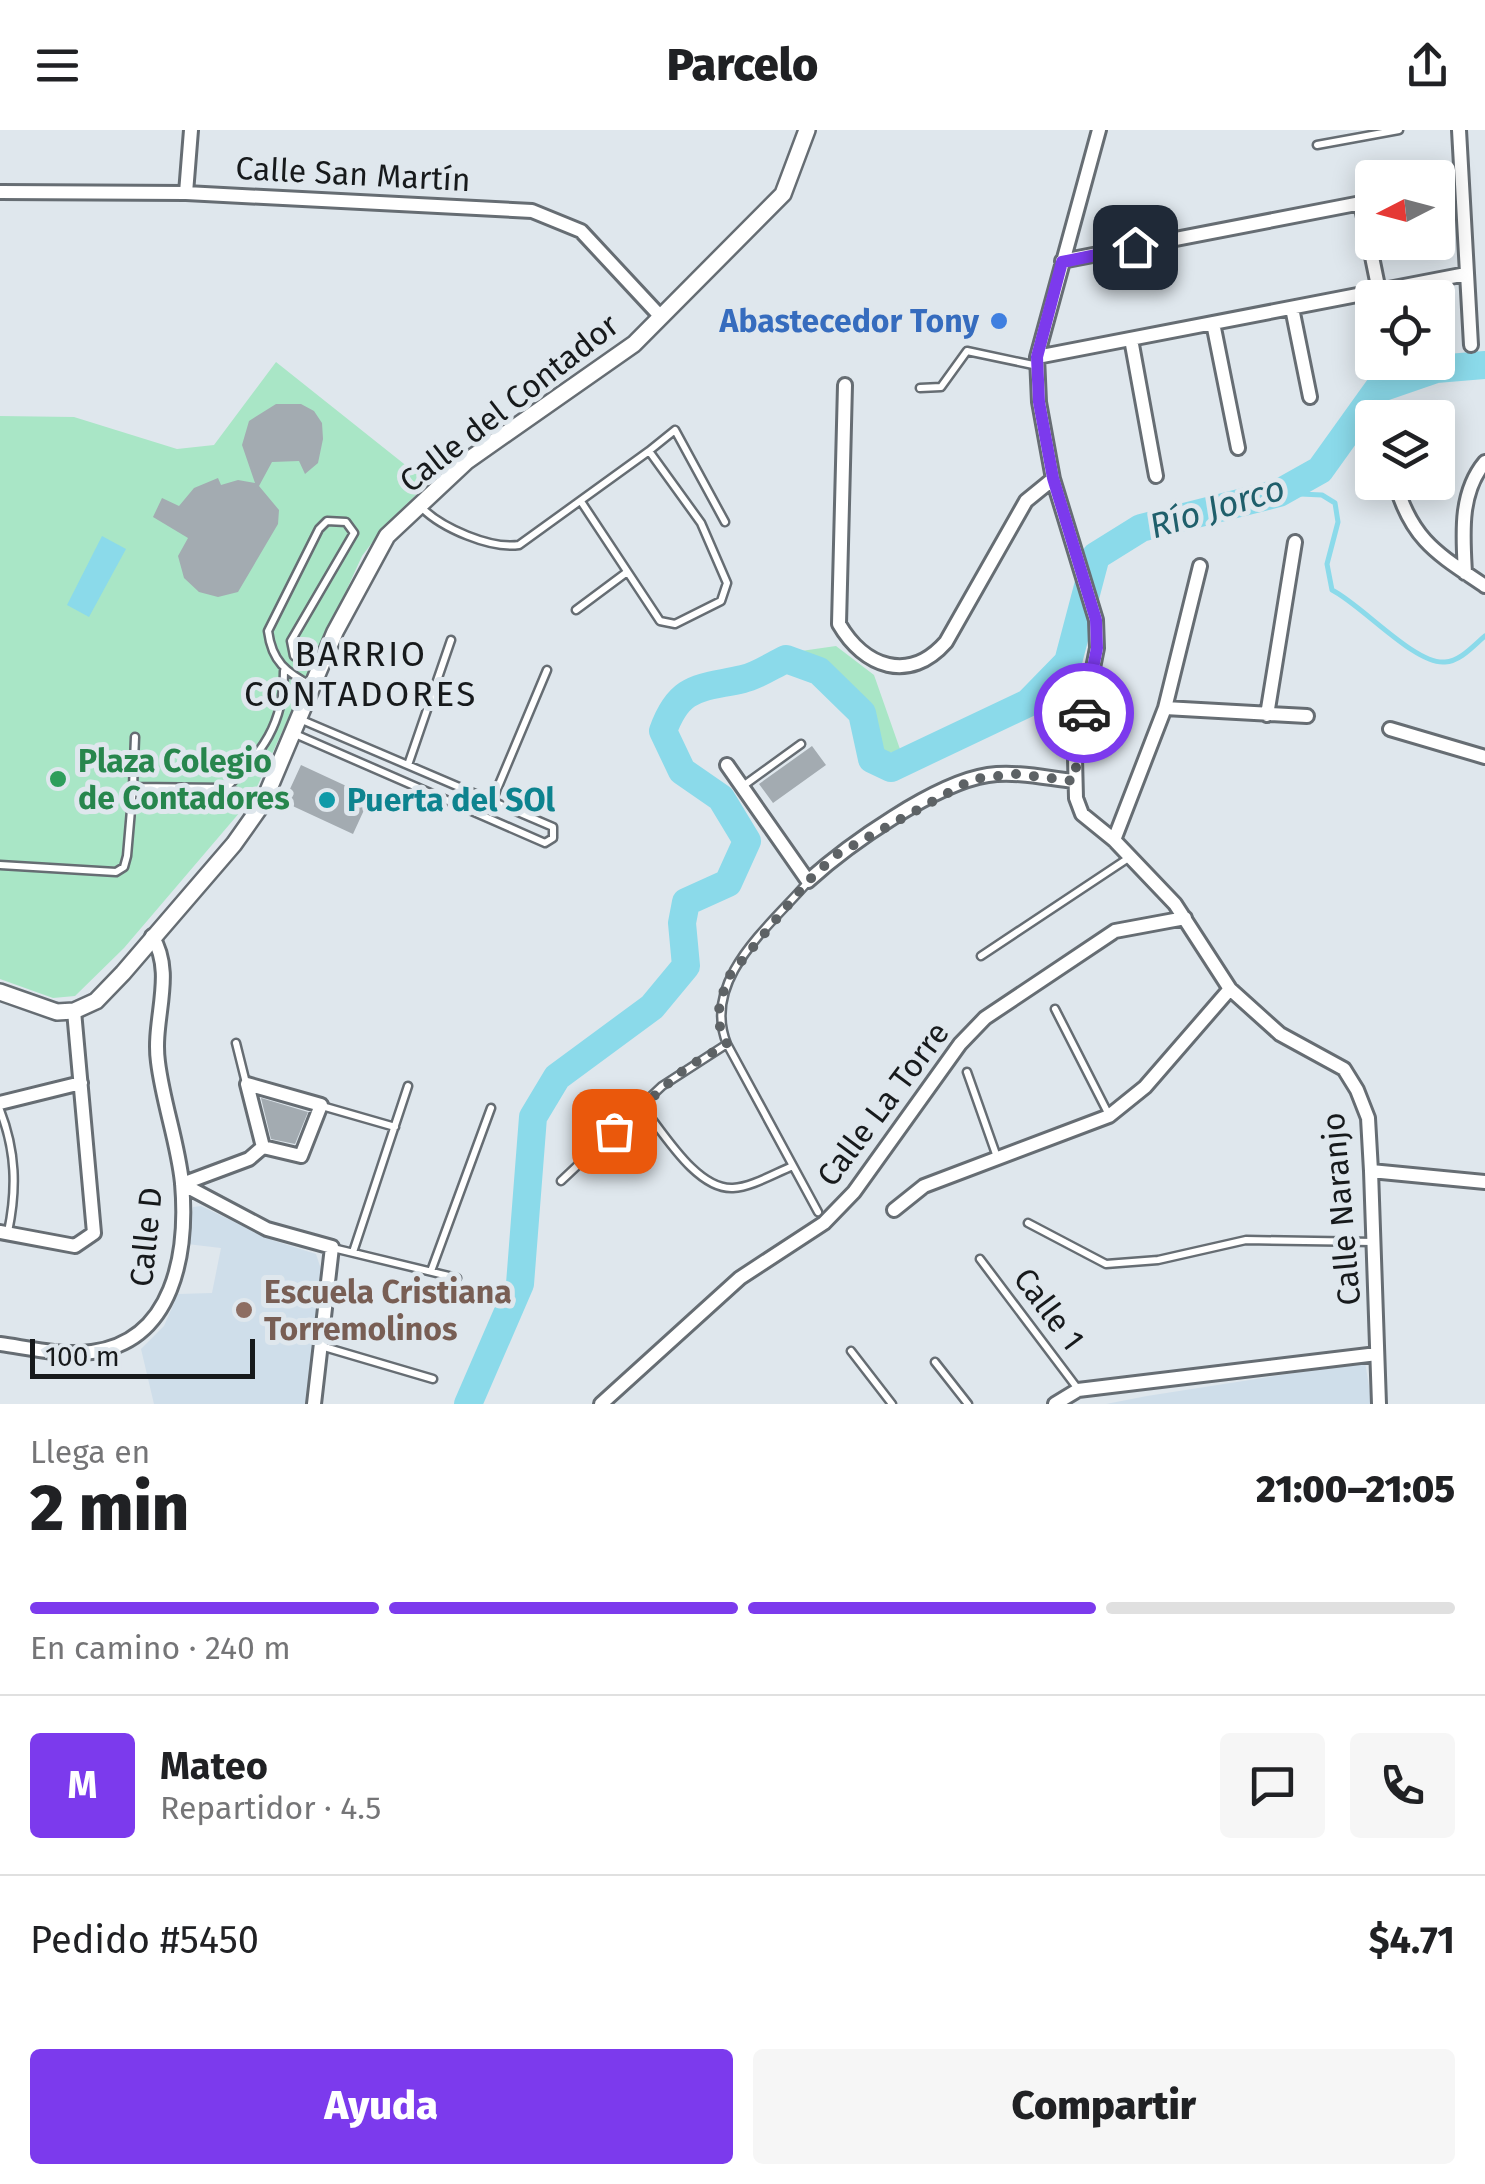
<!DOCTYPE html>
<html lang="es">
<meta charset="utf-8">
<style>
body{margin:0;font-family:"Fira Sans",sans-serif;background:#f6f6f6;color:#202124;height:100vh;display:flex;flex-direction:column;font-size:38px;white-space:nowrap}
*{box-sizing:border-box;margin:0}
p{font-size:32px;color:#757577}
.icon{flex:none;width:55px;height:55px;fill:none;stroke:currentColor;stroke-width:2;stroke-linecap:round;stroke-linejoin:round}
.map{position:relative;height:1274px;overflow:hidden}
.drawer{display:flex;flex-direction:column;background:#fff;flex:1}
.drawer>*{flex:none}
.needle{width:65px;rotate:264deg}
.fabs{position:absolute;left:1355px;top:30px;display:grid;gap:20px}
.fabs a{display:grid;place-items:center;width:100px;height:100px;border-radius:10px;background:#fff;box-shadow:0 5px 25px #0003;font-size:50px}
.scale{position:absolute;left:30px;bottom:25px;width:225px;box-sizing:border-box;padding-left:10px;border:5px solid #171a1c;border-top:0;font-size:28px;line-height:35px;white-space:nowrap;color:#171a1c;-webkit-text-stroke:8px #dfe7ed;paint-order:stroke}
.pin{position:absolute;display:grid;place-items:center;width:85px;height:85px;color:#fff;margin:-42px;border-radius:20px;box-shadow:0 5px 15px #0006}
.courier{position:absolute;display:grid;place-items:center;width:100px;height:100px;margin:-50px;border:8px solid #7c3aed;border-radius:50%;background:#fff;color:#222;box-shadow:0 2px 12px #0007}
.head em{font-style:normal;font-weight:800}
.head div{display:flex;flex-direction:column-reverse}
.head{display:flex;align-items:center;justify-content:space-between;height:170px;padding:0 30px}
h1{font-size:65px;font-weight:800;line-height:75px}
.bar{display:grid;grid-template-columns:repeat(4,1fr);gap:15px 10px;align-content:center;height:120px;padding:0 30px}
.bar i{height:12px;border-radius:8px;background:#e0e0e0}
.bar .current{background:#7c3aed}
.bar p{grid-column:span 4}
.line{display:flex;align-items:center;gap:25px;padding:0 30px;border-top:2px solid #e0e0e0}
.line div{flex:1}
.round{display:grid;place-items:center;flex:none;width:105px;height:105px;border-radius:10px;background:#f6f6f6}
.action{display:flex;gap:20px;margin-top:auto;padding:20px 30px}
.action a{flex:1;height:115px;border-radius:10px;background:#7c3aed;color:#fff;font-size:40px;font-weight:800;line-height:115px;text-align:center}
.action a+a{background:#f6f6f6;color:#202124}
header{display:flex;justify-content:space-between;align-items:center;height:130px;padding:0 30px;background:#fff;font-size:45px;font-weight:800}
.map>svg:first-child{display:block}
.built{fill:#cfdeea}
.green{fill:#a9e6c6}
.water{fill:#8bdaea}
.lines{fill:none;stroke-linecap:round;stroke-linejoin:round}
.stream{stroke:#8bdaea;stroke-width:5}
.river{stroke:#8bdaea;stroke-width:28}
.building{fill:#a3abb1}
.service-casing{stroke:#666d73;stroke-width:11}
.minor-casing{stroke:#666d73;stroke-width:18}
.tertiary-casing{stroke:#666d73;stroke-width:20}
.service{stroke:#fff;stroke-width:6}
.minor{stroke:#fff;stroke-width:12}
.tertiary{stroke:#fff;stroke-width:15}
.done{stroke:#5d6265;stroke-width:10;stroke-dasharray:0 18}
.route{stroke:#7c3aed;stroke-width:12}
.shop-dot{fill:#3f7fe0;stroke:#dfe7ed;stroke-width:4}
.leisure-dot{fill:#2e9e5b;stroke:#dfe7ed;stroke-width:4}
.culture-dot{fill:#0f9aa8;stroke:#dfe7ed;stroke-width:4}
.education-dot{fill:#8d6e63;stroke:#dfe7ed;stroke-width:4}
.labels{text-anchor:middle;stroke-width:10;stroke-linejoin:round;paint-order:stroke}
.street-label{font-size:32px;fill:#171a1c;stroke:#dfe7ed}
.shop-label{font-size:32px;font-weight:bold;fill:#366cbe;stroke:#dfe7ed;text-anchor:end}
.leisure-label{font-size:32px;font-weight:bold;fill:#27864d;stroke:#dfe7ed;text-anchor:start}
.culture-label{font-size:32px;font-weight:bold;fill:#0d838f;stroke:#dfe7ed;text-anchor:start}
.education-label{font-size:32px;font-weight:bold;fill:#785e54;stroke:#dfe7ed;text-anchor:start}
.water-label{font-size:35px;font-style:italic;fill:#1f5f6b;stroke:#dfe7ed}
.neighbourhood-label{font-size:35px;letter-spacing:2.5px;fill:#171a1c;stroke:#dfe7ed}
</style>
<header><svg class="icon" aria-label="menu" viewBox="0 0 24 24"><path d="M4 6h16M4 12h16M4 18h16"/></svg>Parcelo<svg class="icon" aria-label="share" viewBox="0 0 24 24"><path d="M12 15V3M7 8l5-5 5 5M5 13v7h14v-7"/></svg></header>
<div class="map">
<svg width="1485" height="1274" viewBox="0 0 1485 1274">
<rect width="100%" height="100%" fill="#dfe7ed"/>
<path class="built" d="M201,1076L272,1110L316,1124L321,1139L307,1274H154L141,1219L164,1196L178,1164L212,1163L221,1118L187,1114L193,1077Z
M1365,1232L1372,1274H1106L1147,1266Z"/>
<path class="green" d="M276,232L428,353L387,393L362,426L252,668L124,818L75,866L53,868L0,849V286L74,287L177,319L214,315Z
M836,516L874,545L901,622L877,623L868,579L821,536L787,523Z"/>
<path class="water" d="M102,406L126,419L89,487L67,475Z"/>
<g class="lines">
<path class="stream" d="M1279,363L1322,365L1335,373L1338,392L1327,434L1332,460C1362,475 1415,535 1445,532C1461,531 1474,515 1485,506"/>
<path class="river" d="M468,1274L520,1154L533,987L557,947L652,877L686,836L682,793L686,772L728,753L747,711L721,668L682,641L663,601C680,554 700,559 743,549C757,546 773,535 786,529L819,541L862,583L872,629L891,638L1028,573L1068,532L1096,426L1141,398L1279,363L1320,340L1378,259L1436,239L1485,235"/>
</g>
<path class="building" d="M276,274H301L314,281L322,293L323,309L318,333L305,344L299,331L272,332L259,356L279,380L278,394L238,462L218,467L199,462L184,448L178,426L188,408L153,387L162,368L179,376L194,358L218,348L221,355L238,350L255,353L242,315L249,291Z
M812,616L826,635L773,673L759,654Z
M301,635L370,667L353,704L284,672Z
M261,968L308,982L295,1014L271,1009Z"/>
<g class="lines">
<defs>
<path id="service" d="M1317,15L1399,0
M920,258L941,257L967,221L1038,236
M649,321L675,300L725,392
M422,378C442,398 490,419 519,415L649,321L701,393L727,453L721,471L675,494L660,491L582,373
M576,480L627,442
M312,556C286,542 272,532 268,501L319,399L327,391L346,392L354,403L291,511L294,526L320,539
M295,604L545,713L553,708V697L302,590
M408,635L451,510
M743,656L801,614
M133,657L135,607
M226,658C262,623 284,594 284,541
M492,671L547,540
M0,735L116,742L124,737L127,726L133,657L226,658L263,673
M807,753C769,797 701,850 727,914L818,1082
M981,826L1130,727
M1055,879L1109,985
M236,913L246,953
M967,942L997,1027
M641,975C662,1000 696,1060 733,1058C752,1057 775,1043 793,1036
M322,976L395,997
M0,980C16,1021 17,1059 8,1102
M561,1051L662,956L727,914
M1028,1093L1106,1134L1158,1130L1246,1110L1374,1112
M333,1118L457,1148
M353,1122L408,956
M980,1129L1078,1259
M431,1141L491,978
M321,1216L433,1249
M851,1221L892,1274
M935,1232L968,1274"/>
<path id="minor" d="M1099,0L1037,227L1039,272L1053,349L1096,490L1097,518L1075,628L1076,668L1082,684L1114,710L1175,774L1230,859L1280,904L1344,939L1357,960L1368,988L1371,1041L1379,1274
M1459,0L1471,215
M0,62L186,63L532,81L581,101L661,187
M186,63L191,0
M1062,131L1361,73L1379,161
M1292,178L1310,267
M1213,193L1238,318
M1131,209L1156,346
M1037,227L1466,144
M845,255L839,494C864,537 909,554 946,512L1026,371L1053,349
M1395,352C1412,411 1438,424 1485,456
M1465,443C1463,405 1459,363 1485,332
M1165,578L1307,586
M1267,585L1295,412
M1390,599L1485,627
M727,635L808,751C848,715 935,653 988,645C1016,641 1046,648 1074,651
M1114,710L1165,578L1200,436
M0,973L81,953
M1371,1041L1485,1052
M182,1054L249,1029L263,1017L247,954L321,975L301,1026L263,1017
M182,1054L267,1099L332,1117L314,1274
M894,1080L924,1056L1109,986L1145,957L1230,859
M0,1102L75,1116L94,1103L74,881
M0,1214C29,1218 62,1226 92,1222C174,1211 188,1123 182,1053C178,1013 163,973 158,932C152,889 176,844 152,806
M601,1274L740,1148L824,1093L854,1062L960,914L985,888L1115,801L1185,788
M1055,1274L1078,1260L1377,1224"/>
<path id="tertiary" d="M0,862L57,882L74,881L96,871L123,843L234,714L263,673L335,502L387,406L467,331L634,214L783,64L807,0"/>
</defs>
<use href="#service" class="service-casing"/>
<use href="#minor" class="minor-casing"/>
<use href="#tertiary" class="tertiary-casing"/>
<use href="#service" class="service"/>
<use href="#minor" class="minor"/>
<use href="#tertiary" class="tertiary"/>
</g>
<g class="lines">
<path class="done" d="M614,1001L686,938L727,914L720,897L719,873L730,845L808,751L836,725L973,649L1016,644L1074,651L1084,583"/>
<path class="route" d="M1084,583L1097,518L1096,490L1053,348L1039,272L1037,227L1062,132L1135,117"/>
</g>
<circle class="shop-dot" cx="999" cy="191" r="10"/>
<circle class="leisure-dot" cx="58" cy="649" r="10"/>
<circle class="culture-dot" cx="327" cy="670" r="10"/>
<circle class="education-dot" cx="244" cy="1180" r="10"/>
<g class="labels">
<g class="street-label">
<text transform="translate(353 44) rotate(3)" y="11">Calle San Martín</text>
<text transform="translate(509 273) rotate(-38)" y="11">Calle del Contador</text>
<text transform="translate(883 974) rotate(-53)" y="11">Calle La Torre</text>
<text transform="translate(1341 1079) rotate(-95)" y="11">Calle Naranjo</text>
<text transform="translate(146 1107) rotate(-84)" y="11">Calle D</text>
<text transform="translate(1049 1179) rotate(53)" y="11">Calle 1</text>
</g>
<g class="shop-label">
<text x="979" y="202">Abastecedor Tony</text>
</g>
<g class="leisure-label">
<text x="78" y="642">Plaza Colegio<tspan x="78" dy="37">de Contadores</tspan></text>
</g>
<g class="culture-label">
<text x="347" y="681">Puerta del SOl</text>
</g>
<g class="education-label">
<text x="264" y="1173">Escuela Cristiana<tspan x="264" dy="37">Torremolinos</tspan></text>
</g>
<g class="water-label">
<text transform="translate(1217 377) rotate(-17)" y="12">Río Jorco</text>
</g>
<g class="neighbourhood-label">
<text x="361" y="536">BARRIO<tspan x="361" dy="40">CONTADORES</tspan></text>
</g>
</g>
</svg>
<div class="fabs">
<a><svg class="needle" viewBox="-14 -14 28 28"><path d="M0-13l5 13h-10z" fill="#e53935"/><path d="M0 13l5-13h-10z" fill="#757577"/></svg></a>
<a><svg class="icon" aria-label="locate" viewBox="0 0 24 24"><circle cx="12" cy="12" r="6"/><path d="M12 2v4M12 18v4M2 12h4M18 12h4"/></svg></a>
<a><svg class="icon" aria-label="layers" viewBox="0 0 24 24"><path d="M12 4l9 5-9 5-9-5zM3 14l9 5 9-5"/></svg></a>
</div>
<div class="scale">100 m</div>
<div class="pin" style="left:614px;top:1001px;background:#ea580c"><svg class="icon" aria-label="bag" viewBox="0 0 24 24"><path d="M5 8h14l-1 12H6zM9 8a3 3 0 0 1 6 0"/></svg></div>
<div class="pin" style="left:1135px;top:117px;background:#1f2937"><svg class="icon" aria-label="home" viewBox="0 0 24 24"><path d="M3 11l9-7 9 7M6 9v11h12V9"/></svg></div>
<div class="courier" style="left:1084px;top:583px"><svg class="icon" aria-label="car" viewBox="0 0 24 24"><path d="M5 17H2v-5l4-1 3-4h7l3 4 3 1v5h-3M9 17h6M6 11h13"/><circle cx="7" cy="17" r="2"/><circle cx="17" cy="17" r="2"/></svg></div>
</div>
<section class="drawer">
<div class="head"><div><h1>2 min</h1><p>Llega en</p></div><em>21:00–21:05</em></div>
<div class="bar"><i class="current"></i><i class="current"></i><i class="current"></i><i></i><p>En camino · 240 m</p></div>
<div class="line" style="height:180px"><b class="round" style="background:#7c3aed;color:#fff">M</b><div><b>Mateo</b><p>Repartidor · 4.5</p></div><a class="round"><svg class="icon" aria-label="chat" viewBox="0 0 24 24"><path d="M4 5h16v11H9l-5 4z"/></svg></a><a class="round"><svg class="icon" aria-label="phone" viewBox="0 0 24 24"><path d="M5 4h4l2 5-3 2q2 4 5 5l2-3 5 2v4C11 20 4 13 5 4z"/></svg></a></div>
<div class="line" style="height:130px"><div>Pedido #5450</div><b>$4.71</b></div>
<div class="action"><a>Ayuda</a><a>Compartir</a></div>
</section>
